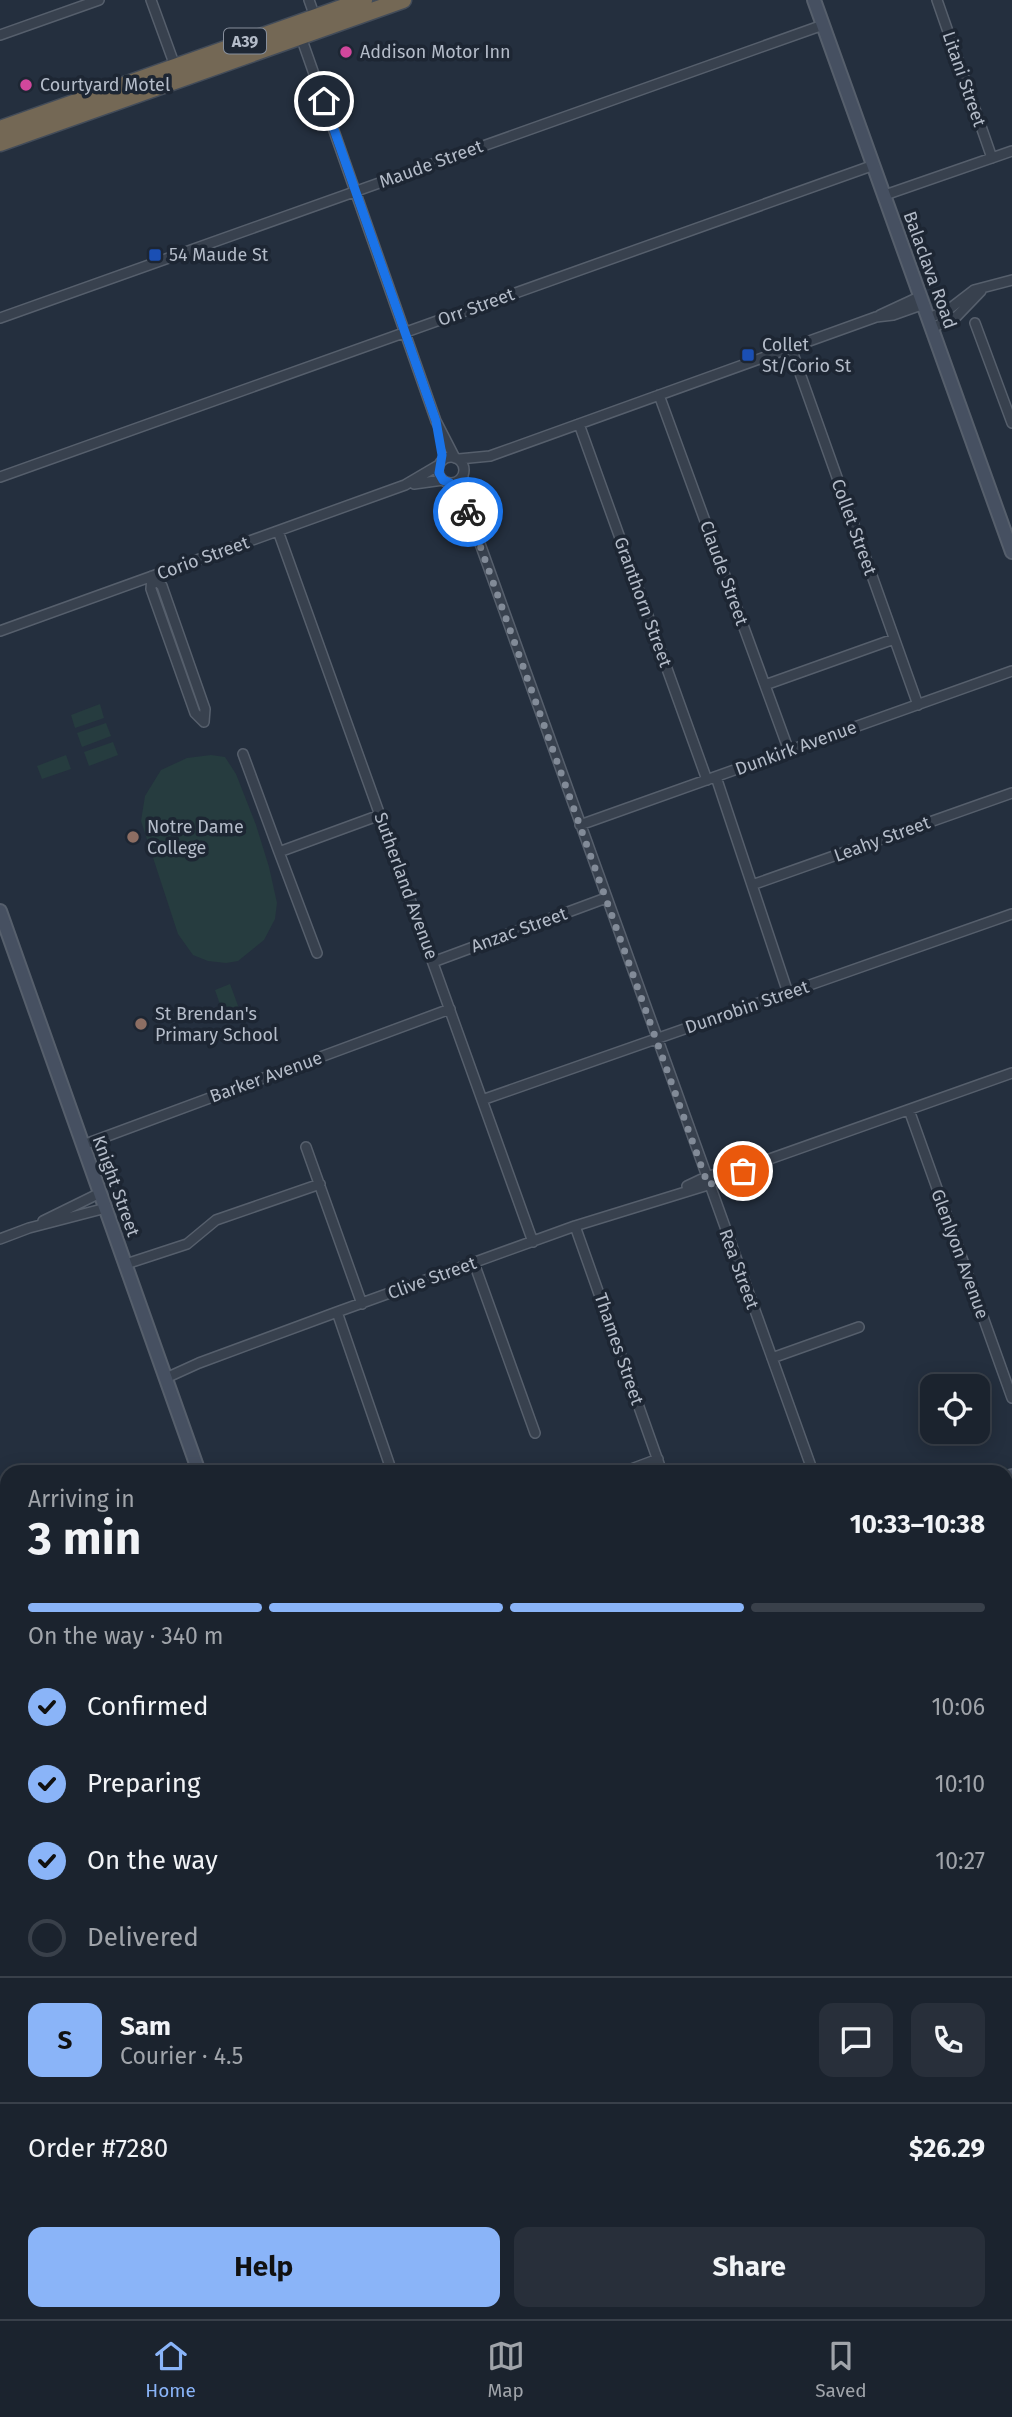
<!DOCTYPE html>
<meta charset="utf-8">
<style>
body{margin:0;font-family:"Fira Sans",sans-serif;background:#282f3a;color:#f1f3f6;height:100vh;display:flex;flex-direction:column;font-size:26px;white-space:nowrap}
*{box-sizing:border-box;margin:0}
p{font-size:23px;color:#a0a4aa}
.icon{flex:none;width:38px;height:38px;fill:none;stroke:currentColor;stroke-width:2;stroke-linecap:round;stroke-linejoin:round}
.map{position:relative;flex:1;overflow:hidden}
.drawer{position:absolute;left:0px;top:1465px;width:1013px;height:856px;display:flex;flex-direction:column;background:#1b232e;border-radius:21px 21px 0 0;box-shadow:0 4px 18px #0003,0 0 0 2px #39404a}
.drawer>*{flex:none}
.controls{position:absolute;left:920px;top:1374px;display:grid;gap:14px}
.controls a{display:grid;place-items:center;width:70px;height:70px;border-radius:14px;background:#1b232e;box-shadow:0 4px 18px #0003,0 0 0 2px #39404a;font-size:35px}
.pin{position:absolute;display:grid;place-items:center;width:60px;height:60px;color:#fff;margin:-30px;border:4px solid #fff;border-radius:50%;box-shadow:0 2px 7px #0007}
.courier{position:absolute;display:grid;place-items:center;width:70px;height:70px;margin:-35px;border:5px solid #1a73e8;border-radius:50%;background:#fff;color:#222;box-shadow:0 2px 9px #0007}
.head em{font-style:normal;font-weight:700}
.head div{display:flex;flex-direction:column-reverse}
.head{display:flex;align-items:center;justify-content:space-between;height:119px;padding:0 28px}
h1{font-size:46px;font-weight:700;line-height:52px}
.bar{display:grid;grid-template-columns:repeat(4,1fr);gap:10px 7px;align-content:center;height:84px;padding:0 28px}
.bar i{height:9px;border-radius:5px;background:#39404a}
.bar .current{background:#8ab4f8}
.bar p{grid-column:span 4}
.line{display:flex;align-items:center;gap:18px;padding:0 28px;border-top:2px solid #39404a}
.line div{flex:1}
.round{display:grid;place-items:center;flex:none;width:74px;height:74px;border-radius:14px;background:#282f3a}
ol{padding:0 28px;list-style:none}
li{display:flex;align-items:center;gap:21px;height:77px}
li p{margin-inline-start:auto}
li .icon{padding:7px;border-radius:50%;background:#8ab4f8;color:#111;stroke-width:4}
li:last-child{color:#a0a4aa}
li i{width:38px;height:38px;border:4px solid #39404a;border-radius:50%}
.primary-button{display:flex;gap:14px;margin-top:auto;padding:14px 28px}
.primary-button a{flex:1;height:80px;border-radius:14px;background:#8ab4f8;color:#111;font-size:28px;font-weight:700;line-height:80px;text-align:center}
.primary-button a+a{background:#282f3a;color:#f1f3f6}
.dock{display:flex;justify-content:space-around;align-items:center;height:98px;border-top:2px solid #39404a;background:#1b232e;font-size:19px;color:#a0a4aa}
.dock a{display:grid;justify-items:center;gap:4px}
.dock .current{color:#8ab4f8}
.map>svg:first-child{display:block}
.grass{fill:#263c3f}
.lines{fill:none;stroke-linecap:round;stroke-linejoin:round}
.street-casing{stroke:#565f6c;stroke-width:12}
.secondary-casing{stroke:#565f6c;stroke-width:16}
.highway-casing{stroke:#434c59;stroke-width:19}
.street{stroke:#38414e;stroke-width:9}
.secondary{stroke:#465061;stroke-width:12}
.highway{stroke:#746855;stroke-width:16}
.rail-casing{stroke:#5a6575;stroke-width:5}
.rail{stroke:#1d2633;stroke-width:2.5;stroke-dasharray:8;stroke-linecap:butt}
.done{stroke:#828b98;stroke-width:7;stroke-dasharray:0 12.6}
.route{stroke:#1a73e8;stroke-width:9}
.hotel-dot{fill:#d1479c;stroke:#1d2633;stroke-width:2.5}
.transit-dot{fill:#1a4fb4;stroke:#1d2633;stroke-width:2.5}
.education-dot{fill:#8d6e63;stroke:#1d2633;stroke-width:2.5}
.labels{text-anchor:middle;stroke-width:7;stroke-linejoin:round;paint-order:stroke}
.shield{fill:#1d2633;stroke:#878f9c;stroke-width:2}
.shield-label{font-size:16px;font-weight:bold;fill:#b4bcc9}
.poi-label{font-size:18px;fill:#b4bcc9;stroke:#1d2633;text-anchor:start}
.street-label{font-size:18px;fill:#b4bcc9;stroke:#1d2633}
</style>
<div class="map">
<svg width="1012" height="2319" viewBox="0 0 1012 2319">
<rect width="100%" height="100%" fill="#242f3e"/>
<path class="grass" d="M100,704L104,718L75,728L71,715Z
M106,723L111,736L82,747L77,733Z
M113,742L118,755L89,766L84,752Z
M66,755L71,769L42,779L37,766Z
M211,755L225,757L236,774L256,825L269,867L277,903L275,919L264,940L238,961L226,963L208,961L193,955L178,934L141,821L145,796L161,770L187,758Z
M230,984L241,1014L225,1019L215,990Z"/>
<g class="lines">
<defs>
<path id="street" d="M151,0L175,66
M309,0L315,17
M937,0L992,158
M0,35L99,0
M301,37L436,421L455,458
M885,195L1012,151
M880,315L921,296
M0,318L823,25
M929,318L948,310L974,290L1012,280
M975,323L1012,423
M932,328L957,316L981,291
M791,348L918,705
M659,395L789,751
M579,424L707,780
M438 470a13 13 0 1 1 26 0a13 13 0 1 1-26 0Z
M459,459L490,456L876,317L893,315L924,304
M463,476V487L469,513L813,1472
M0,477L874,165
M414,484L443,480
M278,531L533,1242
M152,576L162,586L205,709L204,722
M152,576L151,589L195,713L204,722
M0,631L405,485L439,465
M765,685L894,639
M243,754L279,852L380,815
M716,777L788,993
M580,825L1012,671
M279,852L317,953
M752,885L1012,793
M433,962L606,898
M482,1100L1012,914
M909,1110L1012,1398
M83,1145L450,1009
M306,1147L362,1304
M687,1186L706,1177L736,1168
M43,1221L100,1193
M575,1226L662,1472
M0,1239L29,1228L106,1208
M474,1263L535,1433
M126,1264L187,1244L216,1220L320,1184
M337,1312L392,1472
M772,1358L859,1327
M166,1378L199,1363L337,1312L575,1226L708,1185L750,1166L1012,1073
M623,1472L658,1459
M0,1542L7,1561
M1006,1627L1012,1644
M0,1651L7,1652
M1006,2052L1012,2049
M148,2314L151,2319
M523,2319L533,2314"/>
<path id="secondary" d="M814,0L1012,552
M0,911L199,1472
M1006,1478L1012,1476
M0,2158L7,2154
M328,2314L331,2319"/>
<path id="highway" d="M0,129L364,0
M0,143L403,0"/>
</defs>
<use href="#street" class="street-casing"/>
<use href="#secondary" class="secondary-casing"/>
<use href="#highway" class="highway-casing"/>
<use href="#street" class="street"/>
<use href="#secondary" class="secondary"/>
<use href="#highway" class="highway"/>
<defs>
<path id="rail" d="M0,1692L7,1693
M1006,1912L1012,1914"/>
</defs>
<use href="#rail" class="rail-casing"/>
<use href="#rail" class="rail"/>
</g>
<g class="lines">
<path class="done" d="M468,512L708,1185L743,1171"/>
<path class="route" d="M324,101L436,421L442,455L439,473L443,480L450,483L468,512"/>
</g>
<g class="hotel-dot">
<circle cx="346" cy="52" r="7"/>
<circle cx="26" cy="85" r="7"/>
</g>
<g class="transit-dot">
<rect x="148" y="248" width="14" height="14" rx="3.5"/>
<rect x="741" y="348" width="14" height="14" rx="3.5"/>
</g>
<g class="education-dot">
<circle cx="133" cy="837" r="7"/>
<circle cx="141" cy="1024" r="7"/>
</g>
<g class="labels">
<rect class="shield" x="224" y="28.5" width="42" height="25" rx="5"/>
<g class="shield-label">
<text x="245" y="47">A39</text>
</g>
<g class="poi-label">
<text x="360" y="58">Addison Motor Inn</text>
<text x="40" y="91">Courtyard Motel</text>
<text x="169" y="261">54 Maude St</text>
<text x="762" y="351">Collet<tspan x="762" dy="21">St/Corio St</tspan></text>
<text x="147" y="833">Notre Dame<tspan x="147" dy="21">College</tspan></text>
<text x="155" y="1020">St Brendan's<tspan x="155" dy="21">Primary School</tspan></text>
</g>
<g class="street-label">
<text transform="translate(964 79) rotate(71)" y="6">Litani Street</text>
<text transform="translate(431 164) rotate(-20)" y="6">Maude Street</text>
<text transform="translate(930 270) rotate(70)" y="6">Balaclava Road</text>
<text transform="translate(476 307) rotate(-20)" y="6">Orr Street</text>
<text transform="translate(854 527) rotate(70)" y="6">Collet Street</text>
<text transform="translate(203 558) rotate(-20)" y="6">Corio Street</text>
<text transform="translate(724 573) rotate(70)" y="6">Claude Street</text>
<text transform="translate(643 602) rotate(70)" y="6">Granthorn Street</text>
<text transform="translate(796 748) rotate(-20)" y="6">Dunkirk Avenue</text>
<text transform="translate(882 839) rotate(-20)" y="6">Leahy Street</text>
<text transform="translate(406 886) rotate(70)" y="6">Sutherland Avenue</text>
<text transform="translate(519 930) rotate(-20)" y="6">Anzac Street</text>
<text transform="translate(747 1007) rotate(-19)" y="6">Dunrobin Street</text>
<text transform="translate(266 1077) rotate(-20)" y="6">Barker Avenue</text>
<text transform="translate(116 1186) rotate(70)" y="6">Knight Street</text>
<text transform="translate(960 1254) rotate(70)" y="6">Glenlyon Avenue</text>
<text transform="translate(739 1269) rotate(70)" y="6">Rea Street</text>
<text transform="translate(432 1278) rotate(-20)" y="6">Clive Street</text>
<text transform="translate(619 1349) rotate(71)" y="6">Thames Street</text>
</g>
</g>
</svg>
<div class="controls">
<a><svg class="icon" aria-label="locate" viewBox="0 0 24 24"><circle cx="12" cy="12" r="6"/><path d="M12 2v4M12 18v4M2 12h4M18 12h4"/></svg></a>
</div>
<div class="pin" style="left:743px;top:1171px;background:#ea580c"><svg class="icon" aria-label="bag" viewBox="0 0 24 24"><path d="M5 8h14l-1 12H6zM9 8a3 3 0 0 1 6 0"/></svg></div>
<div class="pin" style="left:324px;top:101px;background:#1f2937"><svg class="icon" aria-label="home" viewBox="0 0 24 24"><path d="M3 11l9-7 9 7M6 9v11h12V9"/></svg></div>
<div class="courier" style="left:468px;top:512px"><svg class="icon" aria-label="bike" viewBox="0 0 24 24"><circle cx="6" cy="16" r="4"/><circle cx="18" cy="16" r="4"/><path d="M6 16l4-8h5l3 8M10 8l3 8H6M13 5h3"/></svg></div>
<section class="drawer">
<div class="head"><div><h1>3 min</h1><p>Arriving in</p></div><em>10:33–10:38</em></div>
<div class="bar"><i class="current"></i><i class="current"></i><i class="current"></i><i></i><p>On the way · 340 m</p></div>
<ol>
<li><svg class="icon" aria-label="check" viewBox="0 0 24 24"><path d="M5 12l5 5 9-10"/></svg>Confirmed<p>10:06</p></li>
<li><svg class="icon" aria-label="check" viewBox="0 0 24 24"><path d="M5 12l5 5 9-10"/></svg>Preparing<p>10:10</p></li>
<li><svg class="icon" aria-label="check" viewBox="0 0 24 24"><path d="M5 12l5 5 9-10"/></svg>On the way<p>10:27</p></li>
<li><i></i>Delivered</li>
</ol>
<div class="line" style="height:126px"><b class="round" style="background:#8ab4f8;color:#111">S</b><div><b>Sam</b><p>Courier · 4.5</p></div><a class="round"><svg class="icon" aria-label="chat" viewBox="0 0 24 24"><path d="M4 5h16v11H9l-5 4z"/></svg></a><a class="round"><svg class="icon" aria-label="phone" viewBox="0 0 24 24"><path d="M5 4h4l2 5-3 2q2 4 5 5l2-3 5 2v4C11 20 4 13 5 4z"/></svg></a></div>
<div class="line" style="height:91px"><div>Order #7280</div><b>$26.29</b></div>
<div class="primary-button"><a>Help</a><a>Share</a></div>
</section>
</div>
<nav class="dock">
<a class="current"><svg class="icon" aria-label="home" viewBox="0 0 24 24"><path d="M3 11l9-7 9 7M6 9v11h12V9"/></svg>Home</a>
<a><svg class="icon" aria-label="map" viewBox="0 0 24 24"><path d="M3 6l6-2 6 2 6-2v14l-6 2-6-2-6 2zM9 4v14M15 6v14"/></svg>Map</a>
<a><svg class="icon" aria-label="saved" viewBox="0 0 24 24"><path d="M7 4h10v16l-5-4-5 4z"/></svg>Saved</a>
</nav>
